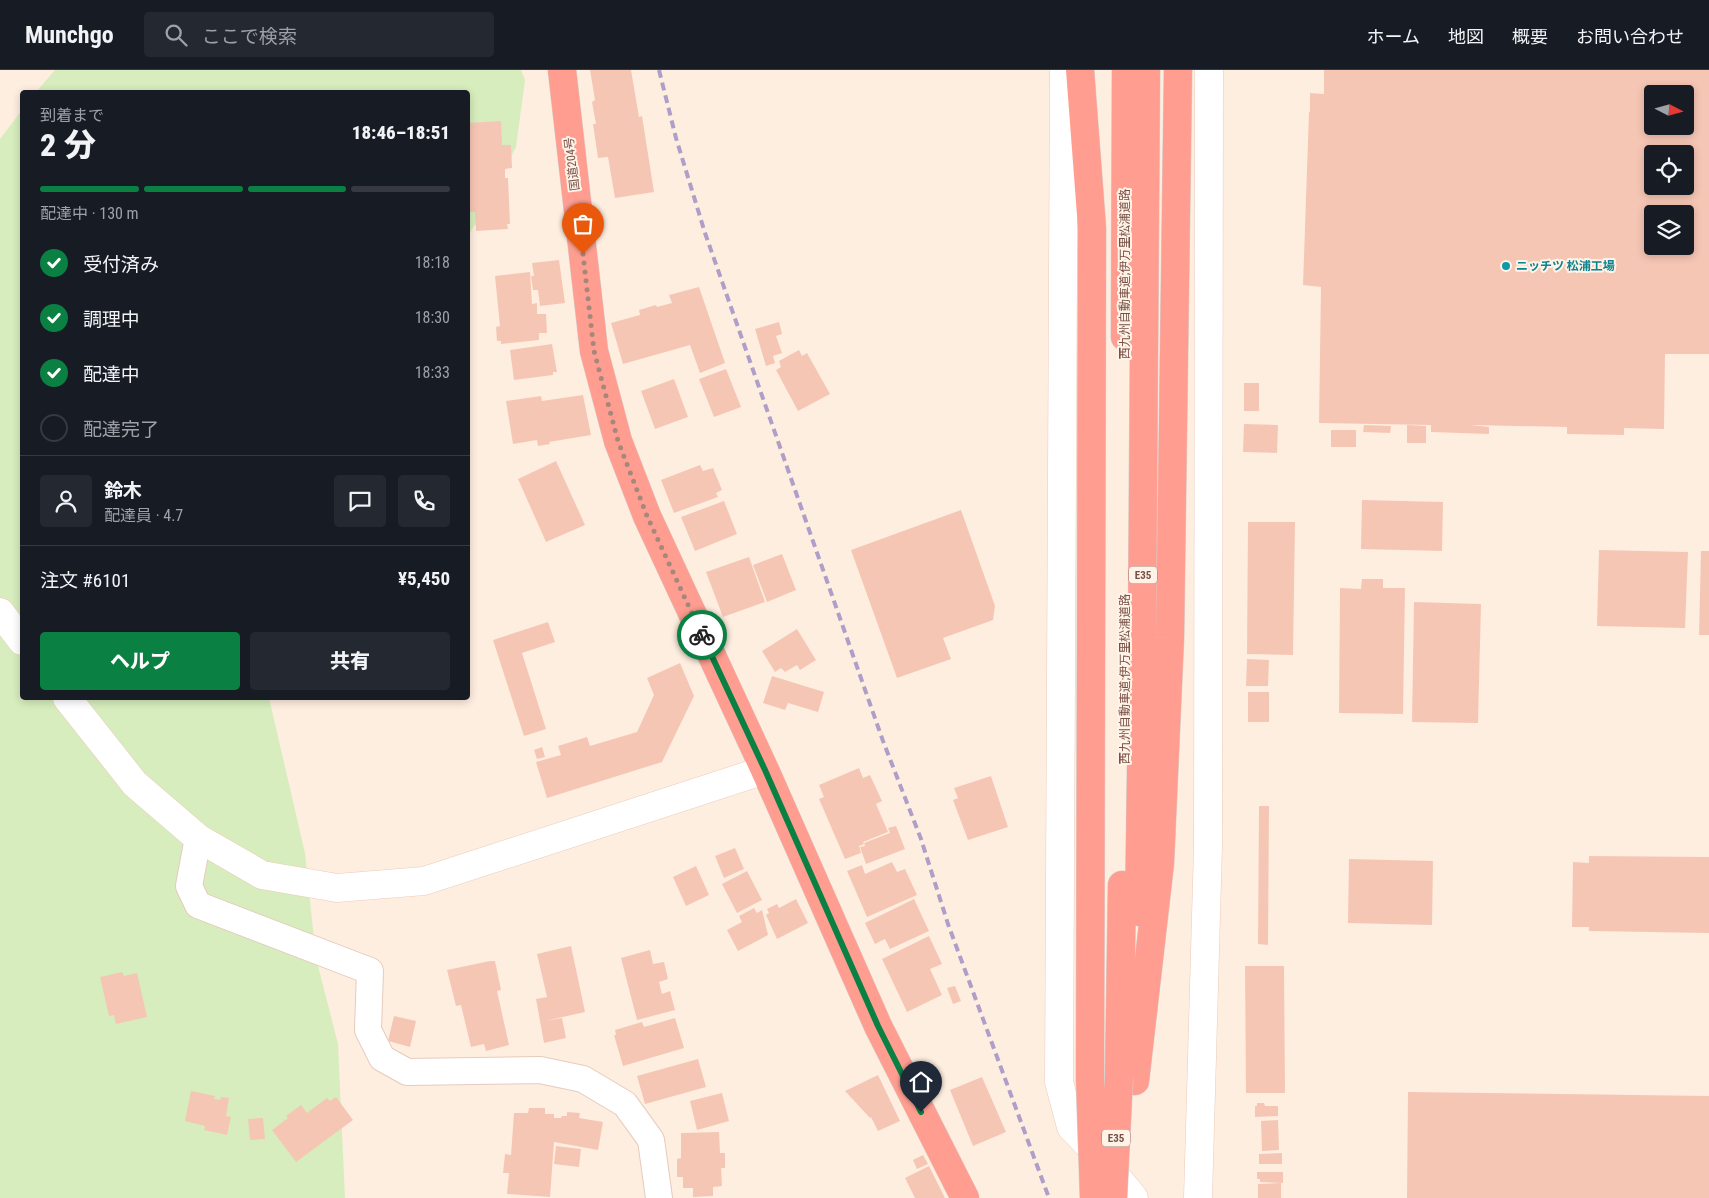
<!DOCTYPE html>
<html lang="ja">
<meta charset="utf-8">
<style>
body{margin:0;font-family:"Roboto Condensed","Noto Sans JP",sans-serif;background:#242831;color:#f1f3f6;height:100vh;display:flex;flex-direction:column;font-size:19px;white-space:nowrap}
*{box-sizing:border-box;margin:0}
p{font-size:16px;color:#9ea1a6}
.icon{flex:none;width:28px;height:28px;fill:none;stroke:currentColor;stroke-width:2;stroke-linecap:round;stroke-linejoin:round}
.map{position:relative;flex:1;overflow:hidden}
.details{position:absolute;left:20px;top:20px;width:450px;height:610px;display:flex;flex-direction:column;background:#171b24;border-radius:5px;box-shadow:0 2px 8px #0003}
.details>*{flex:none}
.needle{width:32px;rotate:96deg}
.tools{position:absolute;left:1644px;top:15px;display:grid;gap:10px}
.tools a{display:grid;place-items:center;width:50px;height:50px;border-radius:5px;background:#171b24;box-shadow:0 2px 8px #0003;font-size:25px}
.pin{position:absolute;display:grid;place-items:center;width:42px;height:42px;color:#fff;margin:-51px -21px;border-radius:50% 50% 50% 0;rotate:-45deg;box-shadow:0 0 5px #0007}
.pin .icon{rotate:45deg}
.courier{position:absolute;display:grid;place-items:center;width:50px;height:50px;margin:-25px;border:4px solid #0b8043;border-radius:50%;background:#fff;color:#222;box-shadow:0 1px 6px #0007}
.summary em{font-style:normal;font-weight:800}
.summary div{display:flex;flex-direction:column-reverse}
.summary{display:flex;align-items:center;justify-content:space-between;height:85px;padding:0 20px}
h1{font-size:32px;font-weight:800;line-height:38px}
.bar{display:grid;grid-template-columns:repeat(4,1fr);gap:8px 5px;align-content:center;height:60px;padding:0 20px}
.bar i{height:6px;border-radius:4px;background:#363941}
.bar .selected{background:#0b8043}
.bar p{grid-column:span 4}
.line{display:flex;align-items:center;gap:12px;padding:0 20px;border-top:1px solid #363941}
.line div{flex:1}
.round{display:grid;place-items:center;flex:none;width:52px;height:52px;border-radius:5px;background:#242831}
ol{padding:0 20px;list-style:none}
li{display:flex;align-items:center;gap:15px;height:55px}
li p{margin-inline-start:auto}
li .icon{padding:5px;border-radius:50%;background:#0b8043;color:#fff;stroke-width:4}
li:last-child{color:#9ea1a6}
li i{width:28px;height:28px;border:2px solid #363941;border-radius:50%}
.cta{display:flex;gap:10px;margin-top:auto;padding:10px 20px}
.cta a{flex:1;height:58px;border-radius:5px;background:#0b8043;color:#fff;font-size:20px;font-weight:800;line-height:58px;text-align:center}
.cta a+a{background:#242831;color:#f1f3f6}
header{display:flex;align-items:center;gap:30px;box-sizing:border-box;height:70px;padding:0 25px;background:#171b24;border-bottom:1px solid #363941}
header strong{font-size:24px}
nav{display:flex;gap:28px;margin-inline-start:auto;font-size:18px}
.search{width:350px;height:45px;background:#242831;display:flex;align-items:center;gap:12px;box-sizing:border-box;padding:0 18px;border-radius:5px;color:#9ea1a6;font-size:19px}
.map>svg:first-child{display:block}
.green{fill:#d7edbd}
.building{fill:#f6c6b5;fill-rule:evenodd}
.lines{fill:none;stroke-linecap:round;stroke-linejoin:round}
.street-casing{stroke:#e5cbbe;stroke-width:28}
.secondary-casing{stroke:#ebcbba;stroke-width:29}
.highway-casing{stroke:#d9cecb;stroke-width:29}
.street{stroke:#fff;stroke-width:26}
.secondary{stroke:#fff;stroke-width:28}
.highway{stroke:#ff9e90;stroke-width:28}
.rail{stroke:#af9ec8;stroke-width:4;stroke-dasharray:8 5;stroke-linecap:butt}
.highway-bridge-casing{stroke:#d9cecb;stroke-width:29;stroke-linecap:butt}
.highway-bridge{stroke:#ff9e90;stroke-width:28}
.done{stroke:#a6877b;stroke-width:5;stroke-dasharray:0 9}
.route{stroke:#0b8043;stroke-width:6}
.culture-dot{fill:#0f9aa8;stroke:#fff3e8;stroke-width:2}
.labels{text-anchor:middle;stroke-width:4;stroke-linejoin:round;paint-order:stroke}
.shield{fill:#fff3e8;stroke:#a08176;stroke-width:1}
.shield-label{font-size:11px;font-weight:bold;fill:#775045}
.street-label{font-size:12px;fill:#775045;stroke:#fff3e8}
.culture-label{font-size:12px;font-weight:bold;fill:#0d838f;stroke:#fff3e8;text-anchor:start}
</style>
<header>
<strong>Munchgo</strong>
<div class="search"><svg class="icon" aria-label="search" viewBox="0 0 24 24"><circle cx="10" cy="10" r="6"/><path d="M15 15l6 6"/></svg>ここで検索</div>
<nav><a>ホーム</a><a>地図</a><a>概要</a><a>お問い合わせ</a></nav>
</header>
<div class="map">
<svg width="1709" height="1128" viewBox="0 0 1709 1128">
<rect width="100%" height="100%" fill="#feeee0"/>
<path class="green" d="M55,0H521L525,10L516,77L487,135L468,166V22H36Z
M22,40V628H269L305,783L316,888L338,974L345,1128H0V69Z"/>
<path class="building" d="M590,0H631L639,47L642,46L654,122L615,128L608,87L598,88L593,54H596L592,32L595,30Z
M1324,0H1709V284H1665L1664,359L1624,358V365L1567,364V357L1470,355L1489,357V364L1431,362V355L1319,353L1321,217L1303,215L1309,42H1310V23L1324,24ZM1652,24H1685V56H1652ZM1652,84H1685V116H1652ZM1652,144H1685V176H1652Z
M501,51L502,75H511L512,98L505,99V108H508L510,154H507L508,159L476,161L475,142H468V53Z
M559,190L565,233L540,236L538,220H533L531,206H534L532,193Z
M530,202L532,234L537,233V244H546L547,263H539V270L501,274V271H497L496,257L500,256L495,206Z
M699,217L725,293L700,303L690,275L623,294L611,253L640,245L639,240L656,235L657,237L672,233L669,225Z
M779,252L782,264L776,266L782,283L773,286L775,293L766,296L755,259Z
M552,274L557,302H553V305L514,310L510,280Z
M799,280L802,286L807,283L830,324L798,341L776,300L781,297L779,291Z
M726,299L741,337L714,347L699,309Z
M674,309L688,347L655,359L641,321Z
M1244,313H1259V341H1244Z
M583,325L591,365L549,372L550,374L538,376L537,370L513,374L506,331L541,326L542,331Z
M1244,354L1278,355L1277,383L1243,382Z
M1364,355L1391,356L1390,363L1363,362Z
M1407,355L1426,356V373H1407Z
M1331,360H1356V377H1331Z
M556,391L585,455L546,472L518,409Z
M700,395L703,401L713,398L722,420L716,423L718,427L674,443L661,410Z
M1362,430L1443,432L1442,481L1361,479Z
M724,431L737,464L695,481L681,447Z
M961,440L995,536L993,550L943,568L951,589L897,608L851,480Z
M1248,452H1295L1293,585L1247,584Z
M1599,480L1688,482L1685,558L1597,556Z
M1701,481H1709V565H1699Z
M782,484L796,520L767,532L753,495Z
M749,487L765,532L723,547L706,502Z
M1362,509H1383V518H1405L1403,644L1339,643L1340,518L1361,519Z
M1414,532L1481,534L1478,653L1412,652Z
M548,552L555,572L522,583L546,659L524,666L493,570Z
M797,559L816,590L800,600L797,595L785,602L781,598L775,602L762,581Z
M1247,589L1269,590L1268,616H1246Z
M680,593L694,626L662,692L547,728L536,692L561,685L558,676L587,667L590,676L637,662L654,625L647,608Z
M772,606L824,622L818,642L788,633L785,640L763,633Z
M1248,622H1269V652H1248Z
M542,677L545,687L537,689L534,680Z
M859,698L863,708L870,705L882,731L876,734L888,762L863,772L864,774L859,776L861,783L845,789L819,729L824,727L819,715Z
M991,706L1008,757L968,770L953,730L958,728L954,718Z
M1259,736H1269L1268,875L1258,874Z
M896,756L905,779L866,794L860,777L865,776L864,773L890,763L888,758Z
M735,778L744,799L724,808L715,786Z
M1589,786L1709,787V863L1589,861V857H1572L1573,792L1589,793Z
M1349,789L1433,791L1432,855L1348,853Z
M892,792L897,802L905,799L917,825L867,847L847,801L862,795L865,804Z
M696,796L709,825L686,836L673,807Z
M747,801L762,830L737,843L722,814Z
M796,829L808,853L777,869L766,845L769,843L767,839L777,834L779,838Z
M914,829L929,861L890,879L885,869L875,874L865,853Z
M754,838L757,843L762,840L768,865L738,881L727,860L742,852L739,846Z
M929,866L942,894L930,899L942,925L907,942L882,889Z
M571,876L585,942L545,951L562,948L566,968L544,973L536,929L547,927L537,884Z
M650,880L653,894L664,892L668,909L659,912L662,924L670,921L675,940L637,950L621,888Z
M490,891H495L501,920L497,921L509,975L486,981L484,974L471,977L461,935L456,936L447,900Z
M1245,896H1284L1285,1023H1246Z
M122,902L124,906L137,903L147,947L116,954L114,945L109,946L100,907Z
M955,916L961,931L953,934L947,918Z
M394,946L416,951L410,977L388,971Z
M675,948L684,978L623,996L614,965H616L615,960L642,952L644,957Z
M698,989L706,1017L645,1034L637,1006Z
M878,1005L900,1051L878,1061L871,1047L870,1048L845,1021Z
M982,1007L1006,1062L973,1076L950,1020Z
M191,1021L215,1026L214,1029L220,1030L221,1027L229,1028L226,1046L231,1047L227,1065L204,1060L205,1056L185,1051Z
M1408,1022L1709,1026V1128H1407Z
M722,1023L729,1051L697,1060L690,1031Z
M336,1027L353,1050L296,1092L272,1060L288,1048L286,1046L301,1035L307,1043L327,1028L330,1031Z
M1257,1033H1264L1265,1036H1278V1046L1255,1047V1036H1257Z
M529,1038H545V1044H554V1048H561L562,1046H567V1042L580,1043L579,1048L603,1052L598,1080L554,1072L550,1127L507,1124L509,1103H503L505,1084L511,1085L514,1043H528Z
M263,1048L265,1069L250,1070L248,1049Z
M1278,1050L1279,1080L1262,1081L1261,1051Z
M719,1062L720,1083H725V1098H721L722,1116L713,1117V1126L693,1127V1118H683V1107H677V1089L681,1088V1063Z
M556,1076L581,1079L579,1097L554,1094Z
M1282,1083V1094H1259V1084Z
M923,1085L928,1094L917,1099L913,1090Z
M929,1096L945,1128H915L905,1108Z
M1257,1102H1283V1113L1260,1112V1109H1257Z
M1281,1113V1128H1258V1114Z"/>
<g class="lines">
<defs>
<path id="street" d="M198,768L189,816L198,835L370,901L368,960L382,988L407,1002L540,1000L583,1009L625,1034L651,1070L659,1128"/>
<path id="secondary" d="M1064,0L1059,1012L1071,1057L1101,1088L1134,1128
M0,542L22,571
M67,628L135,714L198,768L262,805L337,818L424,811L765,700
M1198,1128L1208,776L1209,0"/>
<path id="highway" d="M562,0L594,281L618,371L647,446L765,700L878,956L965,1128
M1080,0L1092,158L1090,1009
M1125,267L1126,0
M1139,842L1141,704L1146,0
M1119,1008L1122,815
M1135,1011L1160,793L1170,568L1178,0"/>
</defs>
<use href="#street" class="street-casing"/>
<use href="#secondary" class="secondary-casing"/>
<use href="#highway" class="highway-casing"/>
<use href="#street" class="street"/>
<use href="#secondary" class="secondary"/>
<use href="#highway" class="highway"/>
<path class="rail" d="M659,0L676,68L705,163L883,671L921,769L948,854L1049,1128"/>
<defs>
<path id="highway-bridge" d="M1090,1009L1094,1128
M1113,1128L1119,1008"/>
</defs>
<use href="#highway-bridge" class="highway-bridge-casing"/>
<use href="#highway-bridge" class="highway-bridge"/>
</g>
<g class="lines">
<path class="done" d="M583,184L594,281L618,371L647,446L702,565"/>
<path class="route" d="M702,565L765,700L878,956L921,1042"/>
</g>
<circle class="culture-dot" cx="1506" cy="196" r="5"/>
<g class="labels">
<g class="shield">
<rect x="1129" y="496.5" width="28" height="17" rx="4"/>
<rect x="1102" y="1059.5" width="28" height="17" rx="4"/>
</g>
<g class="shield-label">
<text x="1143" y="509">E35</text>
<text x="1116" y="1072">E35</text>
</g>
<g class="street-label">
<text transform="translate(572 94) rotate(-97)" y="4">国道204号</text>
<text transform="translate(1125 204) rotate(-90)" y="4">西九州自動車道;伊万里松浦道路</text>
<text transform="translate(1125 609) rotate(-90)" y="4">西九州自動車道;伊万里松浦道路</text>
</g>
<g class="culture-label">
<text x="1516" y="200">ニッチツ 松浦工場</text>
</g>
</g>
</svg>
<div class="tools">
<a><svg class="needle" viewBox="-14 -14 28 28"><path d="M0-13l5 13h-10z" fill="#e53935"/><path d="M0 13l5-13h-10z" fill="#9ea1a6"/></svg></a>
<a><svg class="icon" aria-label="locate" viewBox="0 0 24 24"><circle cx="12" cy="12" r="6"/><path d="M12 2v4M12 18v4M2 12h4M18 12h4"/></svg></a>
<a><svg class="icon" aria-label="layers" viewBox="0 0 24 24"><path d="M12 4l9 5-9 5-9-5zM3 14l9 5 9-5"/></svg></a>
</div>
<div class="pin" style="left:583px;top:184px;background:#ea580c"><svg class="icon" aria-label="bag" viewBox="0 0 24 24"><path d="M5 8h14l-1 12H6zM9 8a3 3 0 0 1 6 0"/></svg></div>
<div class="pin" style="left:921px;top:1042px;background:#1f2937"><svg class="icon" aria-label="home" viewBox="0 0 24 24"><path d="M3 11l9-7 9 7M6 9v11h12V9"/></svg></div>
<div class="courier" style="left:702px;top:565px"><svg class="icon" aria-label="bike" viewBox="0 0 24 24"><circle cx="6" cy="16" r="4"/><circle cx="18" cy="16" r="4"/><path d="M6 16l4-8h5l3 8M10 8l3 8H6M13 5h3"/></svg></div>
<section class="details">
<div class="summary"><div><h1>2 分</h1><p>到着まで</p></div><em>18:46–18:51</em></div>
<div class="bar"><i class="selected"></i><i class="selected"></i><i class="selected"></i><i></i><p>配達中 · 130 m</p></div>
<ol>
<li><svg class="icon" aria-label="check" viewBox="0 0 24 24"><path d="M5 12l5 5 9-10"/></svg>受付済み<p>18:18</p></li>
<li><svg class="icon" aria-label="check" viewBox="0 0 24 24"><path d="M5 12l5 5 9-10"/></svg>調理中<p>18:30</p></li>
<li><svg class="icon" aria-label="check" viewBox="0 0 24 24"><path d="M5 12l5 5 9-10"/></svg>配達中<p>18:33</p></li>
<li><i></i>配達完了</li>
</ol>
<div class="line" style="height:90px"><a class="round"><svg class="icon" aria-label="person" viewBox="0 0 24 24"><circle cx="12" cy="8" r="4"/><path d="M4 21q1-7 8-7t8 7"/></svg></a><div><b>鈴木</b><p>配達員 · 4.7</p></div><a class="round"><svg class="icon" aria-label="chat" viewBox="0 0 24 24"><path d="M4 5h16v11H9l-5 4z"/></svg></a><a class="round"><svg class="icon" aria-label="phone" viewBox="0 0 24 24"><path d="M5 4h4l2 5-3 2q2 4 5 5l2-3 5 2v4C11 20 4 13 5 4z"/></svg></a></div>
<div class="line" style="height:65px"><div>注文 #6101</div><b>¥5,450</b></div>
<div class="cta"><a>ヘルプ</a><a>共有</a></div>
</section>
</div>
